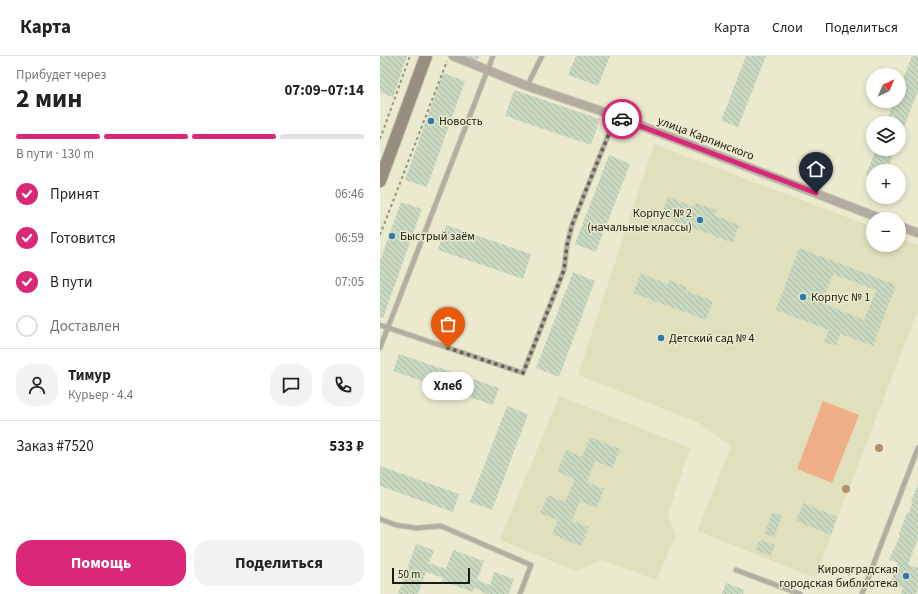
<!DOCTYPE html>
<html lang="ru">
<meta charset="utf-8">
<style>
body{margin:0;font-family:"Source Sans 3",sans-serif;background:#f2f2f2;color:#222;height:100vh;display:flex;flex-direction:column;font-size:15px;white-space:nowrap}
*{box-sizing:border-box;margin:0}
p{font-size:13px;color:#767676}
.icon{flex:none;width:22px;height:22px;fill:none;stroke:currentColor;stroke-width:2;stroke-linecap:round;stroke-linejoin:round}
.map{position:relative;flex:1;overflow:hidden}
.sheet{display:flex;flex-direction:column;background:#fff;width:380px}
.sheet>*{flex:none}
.needle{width:26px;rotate:44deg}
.controls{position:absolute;left:486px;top:12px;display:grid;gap:8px}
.controls a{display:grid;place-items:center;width:40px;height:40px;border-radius:50%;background:#fff;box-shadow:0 2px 6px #0003;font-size:20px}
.scale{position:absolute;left:12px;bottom:10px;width:78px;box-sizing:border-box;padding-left:4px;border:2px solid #1b1b11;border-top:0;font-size:11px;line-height:14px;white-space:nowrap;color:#1b1b11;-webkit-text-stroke:3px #ebeace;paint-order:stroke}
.pin{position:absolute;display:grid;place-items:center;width:34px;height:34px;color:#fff;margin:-41px -17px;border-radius:50% 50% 50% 0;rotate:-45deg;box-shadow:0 0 4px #0007}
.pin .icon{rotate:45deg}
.courier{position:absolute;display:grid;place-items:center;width:40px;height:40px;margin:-20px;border:3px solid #db2777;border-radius:50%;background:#fff;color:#222;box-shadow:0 1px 5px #0007}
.bubble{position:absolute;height:28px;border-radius:14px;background:#fff;box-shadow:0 2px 6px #0003;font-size:13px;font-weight:700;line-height:28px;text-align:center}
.summary em{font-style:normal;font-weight:700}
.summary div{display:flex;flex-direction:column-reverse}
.summary{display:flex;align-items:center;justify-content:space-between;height:68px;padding:0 16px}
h1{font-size:26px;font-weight:700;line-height:30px}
.bar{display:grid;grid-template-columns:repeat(4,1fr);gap:6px 4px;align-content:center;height:48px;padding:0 16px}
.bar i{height:5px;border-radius:3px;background:#e0e0e0}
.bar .active{background:#db2777}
.bar p{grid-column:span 4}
.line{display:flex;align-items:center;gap:10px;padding:0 16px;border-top:1px solid #e0e0e0}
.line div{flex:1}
.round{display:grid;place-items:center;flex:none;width:42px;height:42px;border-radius:16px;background:#f2f2f2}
ol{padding:0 16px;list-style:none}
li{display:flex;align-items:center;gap:12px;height:44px}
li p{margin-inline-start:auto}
li .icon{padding:4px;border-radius:50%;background:#db2777;color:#fff;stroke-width:4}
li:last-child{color:#767676}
li i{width:22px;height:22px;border:2px solid #e0e0e0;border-radius:50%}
.primary-button{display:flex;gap:8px;margin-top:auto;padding:8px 16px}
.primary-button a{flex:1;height:46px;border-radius:16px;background:#db2777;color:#fff;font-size:16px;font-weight:700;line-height:46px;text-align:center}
.primary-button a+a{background:#f2f2f2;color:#222}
header{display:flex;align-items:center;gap:24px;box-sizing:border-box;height:56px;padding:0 20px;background:#fff;border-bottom:1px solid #e0e0e0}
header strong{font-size:19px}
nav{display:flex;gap:22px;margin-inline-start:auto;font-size:14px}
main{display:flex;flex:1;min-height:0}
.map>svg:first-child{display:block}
.built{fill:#e1e0bd}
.garden{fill:#eeae87}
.building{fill:url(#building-back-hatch);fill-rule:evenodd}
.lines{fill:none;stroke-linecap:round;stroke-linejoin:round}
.lane-casing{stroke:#c6c5ac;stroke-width:6}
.street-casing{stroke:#c6c5ac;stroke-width:10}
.secondary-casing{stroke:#c6c5ac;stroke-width:14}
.path{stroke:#94937f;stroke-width:2;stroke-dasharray:3 3;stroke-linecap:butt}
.lane{stroke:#b2aca1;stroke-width:4}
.street{stroke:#b2aca1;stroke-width:8}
.secondary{stroke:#988e7f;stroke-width:12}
.tree{fill:#b18f69}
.done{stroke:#646353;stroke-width:4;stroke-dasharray:0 7.2}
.route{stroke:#db2777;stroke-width:5}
.poi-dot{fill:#2e7aad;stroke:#ebeace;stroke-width:1.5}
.labels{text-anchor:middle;stroke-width:3;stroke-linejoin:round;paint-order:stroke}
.poi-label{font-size:12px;fill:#1b1b11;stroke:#ebeace;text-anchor:start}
.street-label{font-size:12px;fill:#1b1b11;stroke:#ebeace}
</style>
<header>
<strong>Карта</strong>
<nav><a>Карта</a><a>Слои</a><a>Поделиться</a></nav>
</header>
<main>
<section class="sheet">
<div class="summary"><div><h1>2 мин</h1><p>Прибудет через</p></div><em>07:09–07:14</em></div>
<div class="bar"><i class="active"></i><i class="active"></i><i class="active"></i><i></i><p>В пути · 130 m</p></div>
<ol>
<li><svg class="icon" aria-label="check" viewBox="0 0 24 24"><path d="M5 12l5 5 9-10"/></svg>Принят<p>06:46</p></li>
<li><svg class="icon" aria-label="check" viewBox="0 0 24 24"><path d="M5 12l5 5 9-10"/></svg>Готовится<p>06:59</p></li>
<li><svg class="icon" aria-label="check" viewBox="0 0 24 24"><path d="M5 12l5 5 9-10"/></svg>В пути<p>07:05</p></li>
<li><i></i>Доставлен</li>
</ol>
<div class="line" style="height:72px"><a class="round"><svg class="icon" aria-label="person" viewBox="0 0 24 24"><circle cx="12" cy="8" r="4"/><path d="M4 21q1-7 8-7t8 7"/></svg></a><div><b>Тимур</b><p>Курьер · 4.4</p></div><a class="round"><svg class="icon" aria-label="chat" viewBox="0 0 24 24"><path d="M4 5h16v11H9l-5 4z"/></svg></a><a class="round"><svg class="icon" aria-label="phone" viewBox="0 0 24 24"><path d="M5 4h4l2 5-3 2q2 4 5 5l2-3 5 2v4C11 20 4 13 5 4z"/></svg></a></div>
<div class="line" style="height:52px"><div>Заказ #7520</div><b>533 ₽</b></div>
<div class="primary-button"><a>Помощь</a><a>Поделиться</a></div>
</section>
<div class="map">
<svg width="538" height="538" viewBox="0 0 538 538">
<defs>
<pattern id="building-back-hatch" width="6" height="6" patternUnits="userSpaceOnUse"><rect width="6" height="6" fill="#c9d8c0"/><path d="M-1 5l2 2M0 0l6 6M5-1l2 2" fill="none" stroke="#acb9a4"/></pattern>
</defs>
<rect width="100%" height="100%" fill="#ebeace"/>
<path class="built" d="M274,88L493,171V189H519V182L538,189V254L451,479L436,522L317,475L351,390L319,367L198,319Z
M179,340L310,392L288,458L296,480L276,524L222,504L196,515L120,484Z"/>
<path class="garden" d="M443,345L479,359L452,427L417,413Z"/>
<path class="building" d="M0,0H27L13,41L0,36Z
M84,0H99L97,5Z
M196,0H230L218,30L188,19Z
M366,0H386L358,71L341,65Z
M532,0H538V35L519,84V67H506L514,45H519V33Z
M63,17L85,25L47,131L25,124Z
M134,34L220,63L211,89L125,60Z
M496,93H515L507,115H493V122L486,119Z
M229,99L250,108L216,196L195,188Z
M288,141L314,151L316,147L336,154L334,159L359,169L353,187L281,160Z
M21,146L42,153L3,262L0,261V205Z
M66,169L151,198L143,223L58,194Z
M419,192L516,229L493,290L460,278L456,290L444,286L449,274L396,254ZM453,218L496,234L484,264L442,247Z
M193,216L215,225L179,321L156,312Z
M261,218L288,228L289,224L307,231L306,235L333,245L326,264L253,237Z
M19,298L119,332L113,349L13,315Z
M127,350L148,358L112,454L90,446Z
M210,381L240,393L233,412L215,405L207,426L224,433L217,452L200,445L192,465L209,471L201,490L172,478L178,464L160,457L168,439L185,446L195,423L177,416L186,394L202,401Z
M0,410L79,438L73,456L0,430Z
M538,428V482L528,509L538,512V533L536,538H521L523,532L510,527L518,507L509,504L520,480L519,478L527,457H529L532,447L531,446Z
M423,447L457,461L451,479L416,465Z
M392,456L402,460L394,481L385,478Z
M381,484L395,489L391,500L375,494L379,485H381Z
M36,488L54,494L49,507L66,513L73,494L104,505L97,524L110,529L114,516L134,523L129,538H107L94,532L93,536L62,525L63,522L46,516L38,538H18Z
M346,527L365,534L363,538H342Z"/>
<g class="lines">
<defs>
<path id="lane" d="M147,30L162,0
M0,269L143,317L184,214L187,189L192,169L236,60
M0,292L113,0
M0,463L16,469L36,472L61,470L151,509L140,538
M356,514L420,538
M482,538L538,392"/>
<path id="street" d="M73,0L147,30L236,60L502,163
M519,170L538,177"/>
<path id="secondary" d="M0,125L46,0"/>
</defs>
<use href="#lane" class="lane-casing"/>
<use href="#street" class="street-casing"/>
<use href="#secondary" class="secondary-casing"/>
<path class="path" d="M0,83L30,0
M0,179L67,5"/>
<use href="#lane" class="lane"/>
<use href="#street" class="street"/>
<use href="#secondary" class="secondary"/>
</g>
<g class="tree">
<circle cx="499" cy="392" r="4"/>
<circle cx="466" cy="433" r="4"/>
</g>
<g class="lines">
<path class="done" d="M68,292L143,317L184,214L187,189L192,169L236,60L242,63"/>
<path class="route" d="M242,63L436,137"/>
</g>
<g class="poi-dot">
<circle cx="51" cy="65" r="4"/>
<circle cx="320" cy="164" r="4"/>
<circle cx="12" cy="180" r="4"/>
<circle cx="423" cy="241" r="4"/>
<circle cx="281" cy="282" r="4"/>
<circle cx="526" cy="520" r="4"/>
</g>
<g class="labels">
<g class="poi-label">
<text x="59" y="69">Новость</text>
<text x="312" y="161" text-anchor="end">Корпус № 2<tspan x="312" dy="14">(начальные классы)</tspan></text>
<text x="20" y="184">Быстрый заём</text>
<text x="431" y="245">Корпус № 1</text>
<text x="289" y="286">Детский сад № 4</text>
<text x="518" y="517" text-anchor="end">Кировградская<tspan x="518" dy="14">городская библиотека</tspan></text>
</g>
<g class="street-label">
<text transform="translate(326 82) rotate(21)" y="4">улица Карпинского</text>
</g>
</g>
</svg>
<div class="controls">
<a><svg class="needle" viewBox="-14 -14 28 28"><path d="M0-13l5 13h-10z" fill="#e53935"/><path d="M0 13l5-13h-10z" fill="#767676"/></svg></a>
<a><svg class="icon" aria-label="layers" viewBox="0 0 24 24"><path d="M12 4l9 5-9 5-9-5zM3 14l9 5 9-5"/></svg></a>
<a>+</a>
<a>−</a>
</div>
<div class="scale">50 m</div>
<div class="pin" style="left:68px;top:292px;background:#ea580c"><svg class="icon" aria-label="bag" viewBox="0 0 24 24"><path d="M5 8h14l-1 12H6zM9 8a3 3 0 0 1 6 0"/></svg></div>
<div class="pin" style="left:436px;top:137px;background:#1f2937"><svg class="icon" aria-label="home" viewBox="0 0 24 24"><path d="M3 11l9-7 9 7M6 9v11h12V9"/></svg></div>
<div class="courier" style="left:242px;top:63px"><svg class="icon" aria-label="car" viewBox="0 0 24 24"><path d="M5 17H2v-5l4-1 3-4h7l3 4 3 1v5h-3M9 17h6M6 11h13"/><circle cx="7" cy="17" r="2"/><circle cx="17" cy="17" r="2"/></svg></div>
<div class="bubble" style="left:42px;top:316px;width:52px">Хлеб</div>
</div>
</main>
